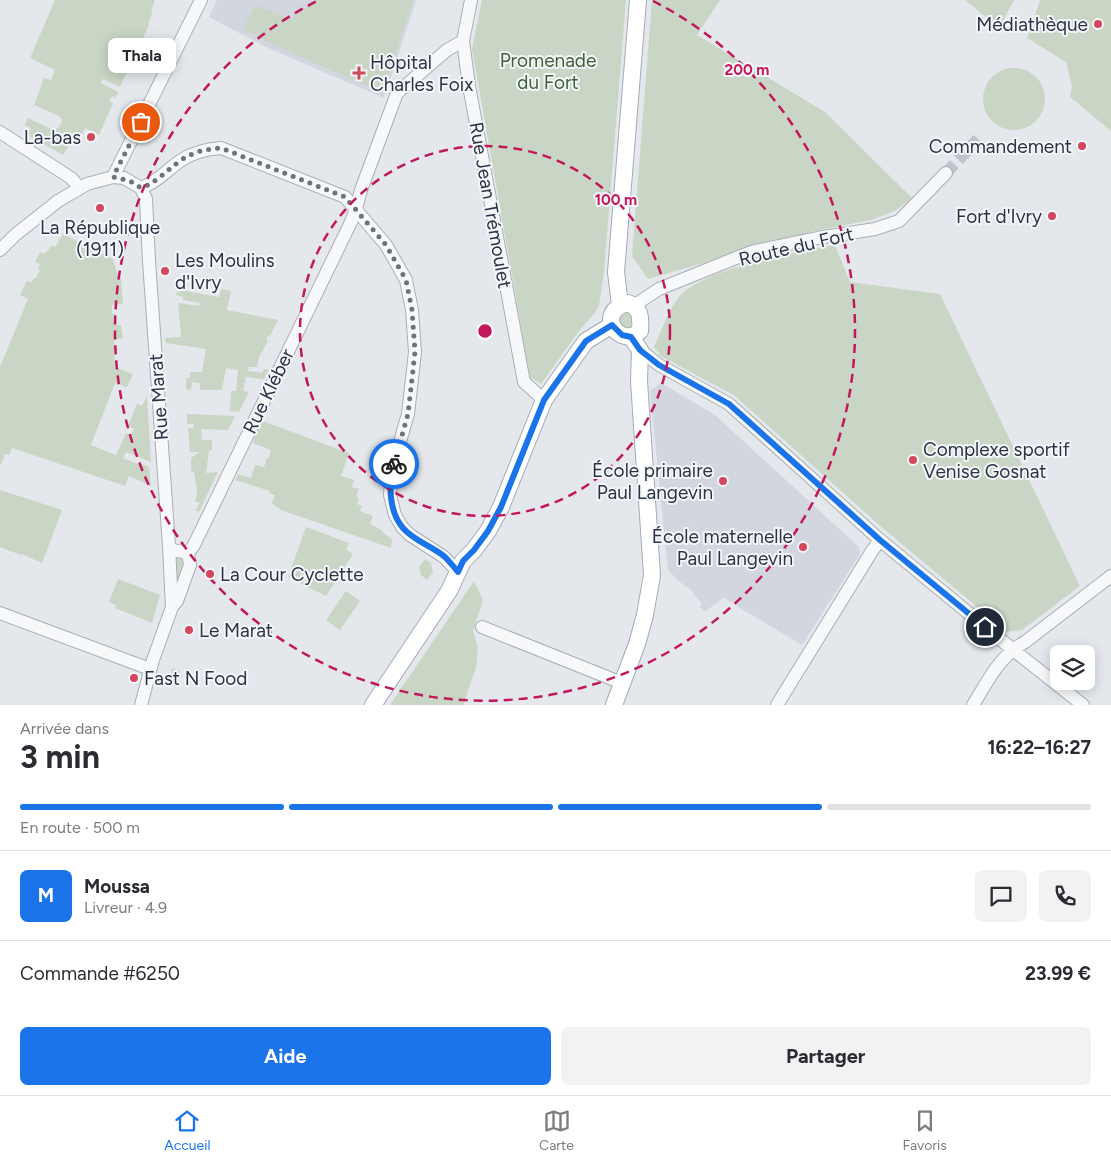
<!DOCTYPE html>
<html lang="fr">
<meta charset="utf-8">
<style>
body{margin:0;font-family:Figtree,sans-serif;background:#f2f2f3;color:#2b2b33;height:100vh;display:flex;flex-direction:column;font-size:19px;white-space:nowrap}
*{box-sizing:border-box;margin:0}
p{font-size:16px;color:#7c7c81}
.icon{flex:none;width:28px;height:28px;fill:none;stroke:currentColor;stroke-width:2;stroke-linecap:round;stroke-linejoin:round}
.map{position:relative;height:705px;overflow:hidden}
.panel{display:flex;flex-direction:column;background:#fff;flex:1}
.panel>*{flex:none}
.buttons{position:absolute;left:1050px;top:645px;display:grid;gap:10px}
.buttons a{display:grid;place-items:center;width:45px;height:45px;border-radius:8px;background:#fff;box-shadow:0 2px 12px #0003;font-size:25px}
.pin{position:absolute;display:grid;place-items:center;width:42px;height:42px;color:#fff;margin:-21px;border:2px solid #fff;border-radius:50%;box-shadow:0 1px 5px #0007}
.courier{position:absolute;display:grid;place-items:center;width:50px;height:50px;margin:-25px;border:4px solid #1a73e8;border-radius:50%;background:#fff;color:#222;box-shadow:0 1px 6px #0007}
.bubble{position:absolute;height:35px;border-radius:8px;background:#fff;box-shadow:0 2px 12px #0003;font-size:16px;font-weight:700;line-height:35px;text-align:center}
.head em{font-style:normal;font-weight:700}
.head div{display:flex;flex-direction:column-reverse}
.head{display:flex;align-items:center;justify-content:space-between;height:85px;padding:0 20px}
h1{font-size:32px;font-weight:700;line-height:38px}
.bar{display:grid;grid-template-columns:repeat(4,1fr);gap:8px 5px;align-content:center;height:60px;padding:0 20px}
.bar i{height:6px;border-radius:4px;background:#e1e1e2}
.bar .current{background:#1a73e8}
.bar p{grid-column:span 4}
.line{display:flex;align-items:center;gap:12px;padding:0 20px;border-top:1px solid #e1e1e2}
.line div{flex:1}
.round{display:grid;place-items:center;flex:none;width:52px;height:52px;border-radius:8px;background:#f2f2f3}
.cta{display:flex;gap:10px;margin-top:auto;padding:10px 20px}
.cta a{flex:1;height:58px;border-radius:8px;background:#1a73e8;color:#fff;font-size:20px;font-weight:700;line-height:58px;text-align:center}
.cta a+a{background:#f2f2f3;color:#2b2b33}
.menu{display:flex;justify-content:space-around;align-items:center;height:70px;border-top:1px solid #e1e1e2;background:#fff;font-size:14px;color:#7c7c81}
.menu a{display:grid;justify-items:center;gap:2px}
.menu .current{color:#1a73e8}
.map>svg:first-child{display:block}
.built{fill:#d2d6de}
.green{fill:#c9d6c5}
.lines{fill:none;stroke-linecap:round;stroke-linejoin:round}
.minor-tunnel{stroke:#bfc3cb;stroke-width:12;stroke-dasharray:12 6;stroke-linecap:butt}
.minor-casing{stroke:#a9aeb7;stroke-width:14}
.major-casing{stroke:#a3abb8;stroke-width:18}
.minor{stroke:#f7f8fa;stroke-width:12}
.major{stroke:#fff;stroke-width:16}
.done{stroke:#6c737f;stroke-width:5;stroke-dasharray:0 9}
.route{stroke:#1a73e8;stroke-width:6}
.ring{fill:none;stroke:#c2185b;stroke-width:2.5;stroke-dasharray:9 6}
.poi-dot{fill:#d1495b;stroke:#f4f6f9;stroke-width:2}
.labels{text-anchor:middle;stroke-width:4;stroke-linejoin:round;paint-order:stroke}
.poi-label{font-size:19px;fill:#2b3445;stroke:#f4f6f9;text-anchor:end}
.park-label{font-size:19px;fill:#3f6138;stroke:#f4f6f9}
.street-label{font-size:19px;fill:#2b3445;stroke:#f4f6f9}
.centre{fill:#c2185b;stroke:#f4f6f9;stroke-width:2.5}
.ring-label{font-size:15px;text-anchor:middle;font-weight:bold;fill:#c2185b;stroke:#f4f6f9;stroke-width:4;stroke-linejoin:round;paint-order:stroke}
</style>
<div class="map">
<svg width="1111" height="705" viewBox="0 0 1111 705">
<rect width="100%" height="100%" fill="#e4e7ec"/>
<path class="built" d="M217,0H416L384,98L268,48L209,17Z
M661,383L715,415L859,547L860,554L802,645L737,606L733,601L730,603L725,597L704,612L700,606L702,604L690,589L680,582L668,570L650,391Z"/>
<path class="green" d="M55,0H155L151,11L153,12L148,24L149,25L120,87L103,79L101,83L118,92L115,98L112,96L109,101L113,103L99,135L85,128L79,142L73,139L63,155L27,135L31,128L25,125L28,118L53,130C59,129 61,125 62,120L59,116L34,105L44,78L51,80L55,70L30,58Z
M317,0H413L383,93L270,43L243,29L255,5L290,19Z
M482,0H626L604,272L599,306L593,315L579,331L541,384L530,377L472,49Z
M652,0H720L697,35L825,112L912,198L895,211L871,220L814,231L648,279L632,256Z
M965,0H1014L999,28Z
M1040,0H1111V131L1070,97L1072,86L1066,62L1027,38Z
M983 99a31 31 0 1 1 62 0a31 31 0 1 1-62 0Z
M63,234L79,242L80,240L113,259L119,279H121L123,302L121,304L112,305V314H115V325H121L123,338L117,339L114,341L115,367L133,374L127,387L115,383L91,445L116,455L126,433L131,435L134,429L128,426L137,404L142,406L147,396L151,462L126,452L123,458L140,465L142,464L149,467L151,486L129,476L125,486L12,448L9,455L5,454L1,464H0V367L28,299L20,295L27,281L32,282L34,278H36L40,270L38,268L40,264L35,262L40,252L45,254L52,245L55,247Z
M835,245L850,282L940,294L1080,586L1022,630L1007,632L878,524L735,396L661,356L654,347C661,332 669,308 680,296C705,268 797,252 835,245Z
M221,289L231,291L227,310L278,320L270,336L268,335L266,340L268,341L259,357L257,367H249L248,371L262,373L264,369H269L264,379L246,377L243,391L249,392L239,412L230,411L231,391H236L238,370L226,368L222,390H200V383L192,382L191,390L186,389V378H190V372H202L206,349L166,343L165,338L181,337L178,303L199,306L200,303L183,300V297L176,295L177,292L179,293L180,290L219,297Z
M628,312L630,313L635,324L631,328C623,328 617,324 621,316Z
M187,414L235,416L228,430L201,429L202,440H212V450L209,451L206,473L218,472L199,512L191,508L196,510L200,503L195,501C199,492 195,482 194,472L191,471V458L200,452H190L188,428H193L194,424H187Z
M260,420L349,453L341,476L354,480L352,487L359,489L356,496L359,498L357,504L362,506L360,511L373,516L370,524L382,530V532L392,539L391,548L281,510L272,503L275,495L269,493L270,491L235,480L238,474L251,478L255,465L264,467L267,458H269L271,450L253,443Z
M0,490L62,510L42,563L22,554L21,555L0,547Z
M306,527L349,543L346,550L353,554L326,596L288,577Z
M181,556L186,561L177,585L174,559L176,557Z
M425,559L431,563L433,572L427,580L421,575L419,567Z
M118,579L160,595L152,623L115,608L116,605L109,602Z
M474,581L483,600L473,631L478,648L476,668L463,705H390Z
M346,591L360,601L340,630L326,620Z
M172,668L180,671L175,686L168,684Z"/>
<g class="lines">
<path class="minor-tunnel" d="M946,173L978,139"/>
<defs>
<path id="minor" d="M471,0L463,41L469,86L524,382L544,400
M0,132L71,178L79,187
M113,177L201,0
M141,188C157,182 166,171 180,161C193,152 206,149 221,148L345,197L386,245L406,280L412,310L415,352L408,414L392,469L390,495L395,515L402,527L410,535L444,557L458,572
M0,250L15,235L58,201L87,184L113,177L124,178L141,188L146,199L149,261L169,546L172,607L153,660L141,705
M635,305L659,289L751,252L817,238L875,229L899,221L946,173
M640,350L659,365L729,404L880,540L1012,649L1083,705
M169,546L173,550L188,553L194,545L351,222L356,209L361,190L397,93L447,50L463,41
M172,607L177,601L190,565L188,553
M0,613L150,669
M482,627L622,683
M777,705L872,551L880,540
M973,705C988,681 999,656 1025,642L1111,576"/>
<path id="major" d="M628,303C641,307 641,319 640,331C620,350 593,312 628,303Z
M620,305L616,272L638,0
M373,705L449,591L463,561L474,550L488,531L501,507L544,400L586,341L612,325
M614,705L637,644L645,615L652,575L639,381L640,350L631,337"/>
</defs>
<use href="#minor" class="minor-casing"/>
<use href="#major" class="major-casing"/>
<use href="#minor" class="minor"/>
<use href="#major" class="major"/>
</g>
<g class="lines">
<path class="done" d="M141,122L113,177L130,181L141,188C157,182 166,171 180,161C192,152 206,149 221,148L345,197L386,245L406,280L412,310L415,352L408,414L394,464"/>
<path class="route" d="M394,464C388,484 389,512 403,528C414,541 432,546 445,557C450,562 454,567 458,572L463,561L474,550L488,531L501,507L544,400L586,341L612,325L622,335L631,337L640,350L659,365L729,404L880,540L985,627"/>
</g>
<g class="ring">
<circle cx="485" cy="331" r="185"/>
<path d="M653 1A370 370 0 1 1 317 1"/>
</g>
<g class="poi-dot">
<circle cx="1098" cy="24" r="5"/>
<path d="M356.5 65.5h5v5h5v5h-5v5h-5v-5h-5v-5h5z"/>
<circle cx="91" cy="137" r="5"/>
<circle cx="1082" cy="146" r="5"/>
<circle cx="100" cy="208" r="5"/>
<circle cx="1052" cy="216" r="5"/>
<circle cx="165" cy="271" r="5"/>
<circle cx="913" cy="460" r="5"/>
<circle cx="723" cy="481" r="5"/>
<circle cx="803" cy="547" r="5"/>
<circle cx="210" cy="574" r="5"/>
<circle cx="189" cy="630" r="5"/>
<circle cx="134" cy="678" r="5"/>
</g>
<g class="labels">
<g class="poi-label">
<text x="1088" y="31">Médiathèque</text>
<text x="370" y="69" text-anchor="start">Hôpital<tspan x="370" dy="22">Charles Foix</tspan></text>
<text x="81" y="144">La-bas</text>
<text x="1072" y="153">Commandement</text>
<text x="1042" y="223">Fort d'Ivry</text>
<text x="100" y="234" text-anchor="middle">La République<tspan x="100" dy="22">(1911)</tspan></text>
<text x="175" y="267" text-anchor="start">Les Moulins<tspan x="175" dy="22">d'Ivry</tspan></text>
<text x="923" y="456" text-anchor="start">Complexe sportif<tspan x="923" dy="22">Venise Gosnat</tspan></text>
<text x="713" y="477">École primaire<tspan x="713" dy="22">Paul Langevin</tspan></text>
<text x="793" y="543">École maternelle<tspan x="793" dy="22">Paul Langevin</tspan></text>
<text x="220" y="581" text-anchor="start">La Cour Cyclette</text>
<text x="199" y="637" text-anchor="start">Le Marat</text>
<text x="144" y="685" text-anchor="start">Fast N Food</text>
</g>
<g class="park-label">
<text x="548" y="67">Promenade<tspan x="548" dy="22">du Fort</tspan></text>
</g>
<g class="street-label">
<text transform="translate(491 205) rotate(80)" y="7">Rue Jean Trémoulet</text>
<text transform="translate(796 246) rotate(-13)" y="7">Route du Fort</text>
<text transform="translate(268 391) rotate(-64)" y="7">Rue Kléber</text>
<text transform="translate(158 397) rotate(-94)" y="7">Rue Marat</text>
</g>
</g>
<circle cx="485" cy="331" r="8" class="centre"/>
<g class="ring-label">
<text x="747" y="75">200 m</text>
<text x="616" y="205">100 m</text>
</g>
</svg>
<div class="buttons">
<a><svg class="icon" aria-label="layers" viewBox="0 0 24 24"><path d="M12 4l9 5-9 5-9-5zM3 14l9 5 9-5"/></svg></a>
</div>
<div class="pin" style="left:141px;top:122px;background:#ea580c"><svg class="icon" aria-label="bag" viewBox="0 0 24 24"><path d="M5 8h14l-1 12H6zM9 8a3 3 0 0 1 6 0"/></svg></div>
<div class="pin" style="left:985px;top:627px;background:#1f2937"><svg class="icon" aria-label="home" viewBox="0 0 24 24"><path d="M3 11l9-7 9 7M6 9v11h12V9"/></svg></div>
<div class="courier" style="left:394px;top:464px"><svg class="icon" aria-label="bike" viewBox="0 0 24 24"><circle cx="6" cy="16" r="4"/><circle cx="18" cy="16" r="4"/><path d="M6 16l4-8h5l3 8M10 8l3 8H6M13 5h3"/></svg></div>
<div class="bubble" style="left:108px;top:38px;width:68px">Thala</div>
</div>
<section class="panel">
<div class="head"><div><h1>3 min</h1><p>Arrivée dans</p></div><em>16:22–16:27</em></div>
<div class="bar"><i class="current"></i><i class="current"></i><i class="current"></i><i></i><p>En route · 500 m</p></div>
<div class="line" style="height:90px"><b class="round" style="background:#1a73e8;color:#fff">M</b><div><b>Moussa</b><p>Livreur · 4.9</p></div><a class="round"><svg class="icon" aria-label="chat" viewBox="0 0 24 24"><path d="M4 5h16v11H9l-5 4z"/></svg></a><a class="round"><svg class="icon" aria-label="phone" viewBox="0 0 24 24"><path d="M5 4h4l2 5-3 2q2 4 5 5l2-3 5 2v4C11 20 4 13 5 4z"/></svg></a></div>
<div class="line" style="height:65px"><div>Commande #6250</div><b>23.99 €</b></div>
<div class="cta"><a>Aide</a><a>Partager</a></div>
</section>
<nav class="menu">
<a class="current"><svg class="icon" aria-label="home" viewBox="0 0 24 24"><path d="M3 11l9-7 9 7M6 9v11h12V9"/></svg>Accueil</a>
<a><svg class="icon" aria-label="map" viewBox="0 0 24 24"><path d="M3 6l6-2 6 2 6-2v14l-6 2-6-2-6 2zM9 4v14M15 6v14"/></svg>Carte</a>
<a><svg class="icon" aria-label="saved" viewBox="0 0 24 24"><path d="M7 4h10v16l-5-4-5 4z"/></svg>Favoris</a>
</nav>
